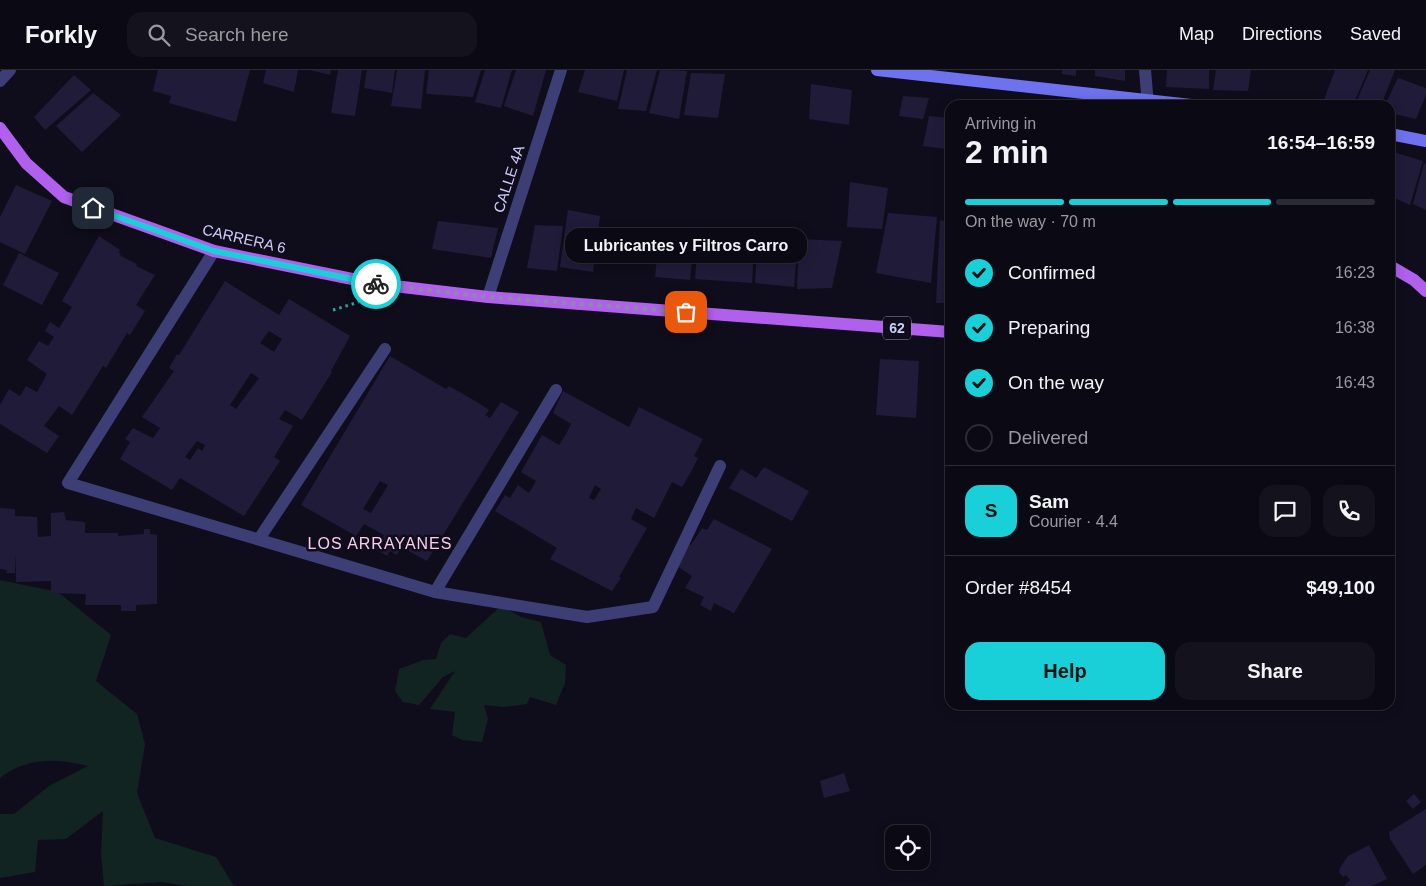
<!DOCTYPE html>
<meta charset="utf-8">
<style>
body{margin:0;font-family:Helvetica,sans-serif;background:#14131d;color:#f1f3f6;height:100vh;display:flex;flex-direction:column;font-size:19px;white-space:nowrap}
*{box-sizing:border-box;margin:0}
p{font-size:16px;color:#9a9aa0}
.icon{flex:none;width:28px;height:28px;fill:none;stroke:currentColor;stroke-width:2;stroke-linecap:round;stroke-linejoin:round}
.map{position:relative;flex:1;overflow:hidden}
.drawer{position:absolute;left:945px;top:30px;width:450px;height:610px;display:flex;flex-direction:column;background:#0b0a14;border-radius:15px;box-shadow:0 2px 12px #0003,0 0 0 1px #2b2b34}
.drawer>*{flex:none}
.buttons{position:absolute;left:885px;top:755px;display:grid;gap:10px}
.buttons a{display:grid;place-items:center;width:45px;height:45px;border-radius:10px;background:#0b0a14;box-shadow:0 2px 12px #0003,0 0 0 1px #2b2b34;font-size:25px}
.pin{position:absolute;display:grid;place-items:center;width:42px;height:42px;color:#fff;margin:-21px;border-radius:10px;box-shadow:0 2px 8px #0006}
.courier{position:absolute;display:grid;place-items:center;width:50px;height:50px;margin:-25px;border:4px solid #19d0d9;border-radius:50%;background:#fff;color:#222;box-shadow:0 1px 6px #0007}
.bubble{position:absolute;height:35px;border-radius:15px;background:#0b0a14;box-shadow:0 2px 12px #0003,0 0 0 1px #2b2b34;font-size:16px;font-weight:700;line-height:35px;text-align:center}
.overview em{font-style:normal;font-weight:700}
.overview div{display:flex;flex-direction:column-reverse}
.overview{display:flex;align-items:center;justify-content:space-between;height:85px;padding:0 20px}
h1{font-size:32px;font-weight:700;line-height:38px}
.bar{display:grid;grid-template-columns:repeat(4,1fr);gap:8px 5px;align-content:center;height:60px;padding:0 20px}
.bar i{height:6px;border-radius:4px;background:#2b2b34}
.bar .on{background:#19d0d9}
.bar p{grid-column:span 4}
.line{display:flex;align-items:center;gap:12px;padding:0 20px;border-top:1px solid #2b2b34}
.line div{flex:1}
.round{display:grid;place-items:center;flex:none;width:52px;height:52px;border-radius:15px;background:#14131d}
ol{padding:0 20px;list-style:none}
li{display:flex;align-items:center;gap:15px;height:55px}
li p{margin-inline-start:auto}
li .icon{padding:5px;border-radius:50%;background:#19d0d9;color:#111;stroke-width:4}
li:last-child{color:#9a9aa0}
li i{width:28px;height:28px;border:2px solid #2b2b34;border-radius:50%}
.action{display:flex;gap:10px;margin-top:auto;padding:10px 20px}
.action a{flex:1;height:58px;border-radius:15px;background:#19d0d9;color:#111;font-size:20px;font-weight:700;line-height:58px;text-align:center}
.action a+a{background:#14131d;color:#f1f3f6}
header{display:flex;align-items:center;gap:30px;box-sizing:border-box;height:70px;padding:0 25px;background:#0b0a14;border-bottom:1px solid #2b2b34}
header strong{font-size:24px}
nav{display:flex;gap:28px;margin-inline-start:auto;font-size:18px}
.search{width:350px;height:45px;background:#14131d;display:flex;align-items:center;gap:12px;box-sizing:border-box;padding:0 18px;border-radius:15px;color:#9a9aa0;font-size:19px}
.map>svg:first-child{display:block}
.green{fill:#112422}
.building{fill:#201b39;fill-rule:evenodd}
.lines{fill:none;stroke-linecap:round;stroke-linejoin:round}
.path{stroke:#39a094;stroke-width:3;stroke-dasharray:2.5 4;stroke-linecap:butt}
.lane{stroke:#3d3e75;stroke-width:12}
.street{stroke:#3d3e75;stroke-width:12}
.secondary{stroke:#6e72ee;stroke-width:12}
.primary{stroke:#b060ed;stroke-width:12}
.done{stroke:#8c89ab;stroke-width:5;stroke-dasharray:0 9}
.route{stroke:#19d0d9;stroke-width:6}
.labels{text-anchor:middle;stroke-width:5;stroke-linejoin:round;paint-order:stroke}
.shield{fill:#0f0d1b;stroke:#9593b6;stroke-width:1}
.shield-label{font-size:14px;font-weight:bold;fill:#cfccf9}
.street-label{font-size:15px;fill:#cfccf9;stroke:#0f0d1b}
.neighbourhood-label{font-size:16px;letter-spacing:1px;fill:#f9ceec;stroke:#0f0d1b}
</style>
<header>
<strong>Forkly</strong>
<div class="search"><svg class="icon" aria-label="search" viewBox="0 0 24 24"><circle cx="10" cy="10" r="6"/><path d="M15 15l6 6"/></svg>Search here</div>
<nav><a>Map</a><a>Directions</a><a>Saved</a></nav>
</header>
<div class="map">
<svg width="1426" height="816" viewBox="0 0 1426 816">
<rect width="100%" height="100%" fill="#0f0d1b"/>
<path class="green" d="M0,510L58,522L111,565L96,611L137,644L145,674L137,723L155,768L216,787L234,816H188L161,812L104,816L101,785L103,741L66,769L38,770L35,802L0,808V744H14L49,716L88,696C56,688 27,687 0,708Z
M501,536L521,547L541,552L550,585L566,595L565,613L556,635L530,627L527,634L503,637L484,635L488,649L482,672L462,670L452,665L455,642L430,639L455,601L443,607L419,635L403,632L395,621L399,599L423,590L436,589L441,573L450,564L466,568Z"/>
<path class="building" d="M158,0H250L236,52L169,33L171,26L153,21Z
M266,0H298L294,22L263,13Z
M310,0H331L330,5Z
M338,0H362L355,46L331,43Z
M367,0H395L392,23L364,18Z
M397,0H425L421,39L391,36Z
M429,0H481L473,27L426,24Z
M485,0H512L501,38L475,32Z
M516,0H546L533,46L504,36Z
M585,0H624L617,31L578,22Z
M627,0H657L646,41L618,39Z
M660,0L687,1L679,49L649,43Z
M1062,0H1076V6L1062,4Z
M1095,0H1125V11L1095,6Z
M1167,0H1209V19L1166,17Z
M1216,0H1251L1248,21L1213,20Z
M1335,0H1368L1353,35H1322Z
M1370,0H1395L1381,35H1355Z
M691,3L725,4L718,48L684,45Z
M74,5L91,20L45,60L34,47Z
M1398,8L1426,18V25L1416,49L1390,43V35H1385Z
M811,14L852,20L849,55L809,49Z
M93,23L121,45L82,82L56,56Z
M903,26L929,28L923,49L899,46Z
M929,46L949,48L946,79L923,76Z
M1390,81L1423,91L1410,135L1390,126Z
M1424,93L1426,94V140L1413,134Z
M850,112L888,118L882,159L847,157Z
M16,115L52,131L25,184L0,172V147Z
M568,140L600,146L593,202L560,197Z
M888,143L937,147L931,213L876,203Z
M940,150L950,152V233H936Z
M438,151L498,158L491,188L432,179Z
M535,155L563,156L557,201L527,198Z
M99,166L120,180L119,182L121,186L137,194L136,196L155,205L136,235L145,241L130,265L127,263L106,298L103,296L72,345L59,336L44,356L59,366L47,383L0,354V335L9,319L20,326L26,316L37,322L47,304L27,290L39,271L48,276L54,267L45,261L50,252L59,258L72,237L62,231Z
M799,169L842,171L832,218L797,219Z
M698,173L754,179L752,213L695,209Z
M658,178L693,180L690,210L655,207Z
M757,180L797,181L794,217L755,213Z
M19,183L59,203L42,235L3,215Z
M225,211L279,245L289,229L350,266L331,301L332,302L302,350L285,340L279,349L293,356L274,387L280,391L244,446L180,408L172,420L120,389L130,372L125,369L133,358L153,368L160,358L142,347L174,301L169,298L177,284L179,285ZM269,261L282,269L274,282L260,273ZM251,303L259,308L236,339L230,335ZM197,371L205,375L202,381L198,378L190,390L185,387Z
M390,286L446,319L449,316L477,332L489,340L485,345L490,348L501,332L519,342L427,491L401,477L397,485L390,481L387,486L375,479L384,465L364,454L356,466L301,435ZM380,411L388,415L371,443L363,439Z
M880,289L919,291L916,348L876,345Z
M563,321L629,357L639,337L703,369L694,386L698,388L691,402L682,417L672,412L654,448L636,438L631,449L647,458L619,507L621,508L612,521L550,489L557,478L495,441L505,425L510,428L518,415L529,423L536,411L521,402L542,365L559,375L566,364L571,354L553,343ZM595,415L601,419L594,430L589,428Z
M764,397L809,421L792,451L729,418L741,399L756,408Z
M0,438L15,439V446L37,447L38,467L51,466V443L64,442L66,450L85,452V463H118V466L144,464V459H150V464L157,465V534L136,535V541H121V535H85L86,524L51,523V511L16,512V483L15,503H6L7,500L0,499Z
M714,449L772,479L734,543L714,533L711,541L700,535L704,527L685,518L692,506L677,496L689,474L691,475L702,458L707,460Z
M844,703L850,721L824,728L820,711Z
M1414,724L1421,732L1413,739L1406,731Z
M1426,739V795L1413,804L1390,769L1389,762Z
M1369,775L1387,809L1372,816H1344L1350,810L1346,805L1343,807L1339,802L1340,798L1348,786Z"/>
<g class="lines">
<path class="path" d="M333,240L359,232"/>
<path class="lane" d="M0,11L10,0"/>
<path class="street" d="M1145,0L1148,35
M214,181L68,413L435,522L587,547L653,537L720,396
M488,227L561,0
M259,469L385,279
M435,522L556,320"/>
<path class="secondary" d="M877,0L1191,35
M1390,64L1426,71"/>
<path class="primary" d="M0,58L26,93L64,127L214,181L377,214L488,227L950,262
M1390,196L1414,210L1426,221"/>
</g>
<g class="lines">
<path class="done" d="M376,214L488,227L686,242"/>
<path class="route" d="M93,138L214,181L376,214"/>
</g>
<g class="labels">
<rect class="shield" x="883" y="246.5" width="28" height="23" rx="4"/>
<g class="shield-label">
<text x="897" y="263">62</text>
</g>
<g class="street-label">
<text transform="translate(509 109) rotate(-72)" y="5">CALLE 4A</text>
<text transform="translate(244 169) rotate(13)" y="5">CARRERA 6</text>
</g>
<g class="neighbourhood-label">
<text x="380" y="479">LOS ARRAYANES</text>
</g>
</g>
</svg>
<div class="buttons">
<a><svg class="icon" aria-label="locate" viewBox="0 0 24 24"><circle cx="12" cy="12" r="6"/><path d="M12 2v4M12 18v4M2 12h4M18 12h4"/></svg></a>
</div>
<div class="pin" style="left:686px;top:242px;background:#ea580c"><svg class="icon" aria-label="bag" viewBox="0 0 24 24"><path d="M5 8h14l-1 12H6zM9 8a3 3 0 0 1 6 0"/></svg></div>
<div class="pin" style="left:93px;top:138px;background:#1f2937"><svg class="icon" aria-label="home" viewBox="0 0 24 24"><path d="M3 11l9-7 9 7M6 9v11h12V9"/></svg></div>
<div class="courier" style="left:376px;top:214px"><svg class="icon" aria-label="bike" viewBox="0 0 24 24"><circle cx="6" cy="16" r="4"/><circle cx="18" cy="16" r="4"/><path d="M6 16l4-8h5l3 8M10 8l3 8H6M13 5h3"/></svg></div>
<div class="bubble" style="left:565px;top:158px;width:242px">Lubricantes y Filtros Carro</div>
<section class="drawer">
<div class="overview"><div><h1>2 min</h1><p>Arriving in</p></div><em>16:54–16:59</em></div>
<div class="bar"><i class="on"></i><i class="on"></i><i class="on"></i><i></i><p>On the way · 70 m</p></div>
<ol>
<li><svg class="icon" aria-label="check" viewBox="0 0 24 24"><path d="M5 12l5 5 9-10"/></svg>Confirmed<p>16:23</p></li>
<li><svg class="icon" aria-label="check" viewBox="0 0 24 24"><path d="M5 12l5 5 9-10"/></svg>Preparing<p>16:38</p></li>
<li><svg class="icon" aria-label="check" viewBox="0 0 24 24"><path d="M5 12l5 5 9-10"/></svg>On the way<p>16:43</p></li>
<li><i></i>Delivered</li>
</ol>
<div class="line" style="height:90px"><b class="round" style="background:#19d0d9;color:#111">S</b><div><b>Sam</b><p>Courier · 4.4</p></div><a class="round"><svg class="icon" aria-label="chat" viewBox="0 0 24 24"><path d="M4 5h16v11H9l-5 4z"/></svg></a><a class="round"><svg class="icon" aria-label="phone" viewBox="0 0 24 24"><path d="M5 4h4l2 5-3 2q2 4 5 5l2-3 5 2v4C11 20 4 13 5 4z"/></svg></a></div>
<div class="line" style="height:65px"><div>Order #8454</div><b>$49,100</b></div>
<div class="action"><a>Help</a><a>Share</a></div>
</section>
</div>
